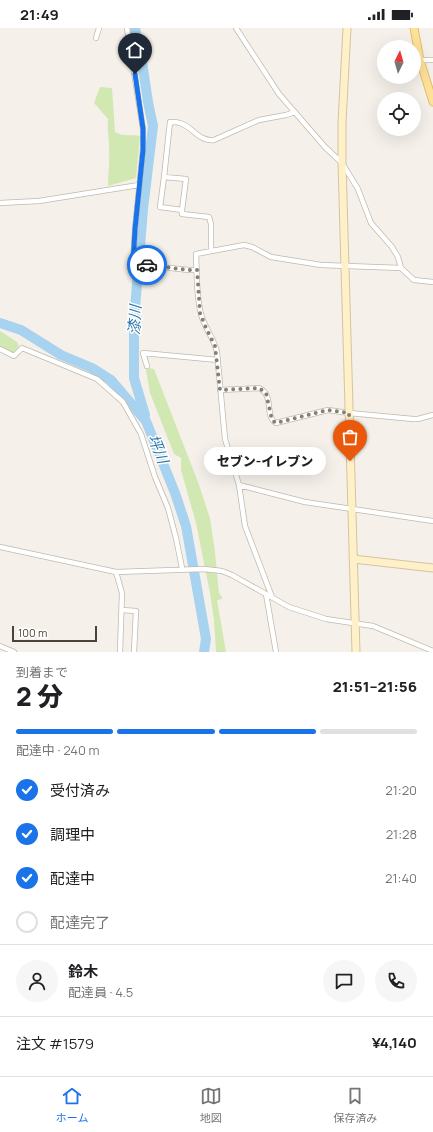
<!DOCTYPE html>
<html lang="ja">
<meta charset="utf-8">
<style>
body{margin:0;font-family:Manrope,"Noto Sans JP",sans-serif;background:#f6f6f6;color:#202124;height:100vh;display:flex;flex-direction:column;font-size:15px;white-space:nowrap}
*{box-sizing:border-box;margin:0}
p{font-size:13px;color:#757577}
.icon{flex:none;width:22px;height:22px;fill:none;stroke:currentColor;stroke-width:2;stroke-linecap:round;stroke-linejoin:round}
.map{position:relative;height:624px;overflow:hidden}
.panel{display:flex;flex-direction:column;background:#fff;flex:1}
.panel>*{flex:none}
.needle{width:26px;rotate:5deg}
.fabs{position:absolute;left:377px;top:12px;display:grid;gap:8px}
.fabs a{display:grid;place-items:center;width:44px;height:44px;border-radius:50%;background:#fff;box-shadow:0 4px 16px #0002;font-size:20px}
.scale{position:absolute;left:12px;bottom:10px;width:85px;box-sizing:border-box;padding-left:4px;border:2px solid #494238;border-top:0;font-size:11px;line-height:14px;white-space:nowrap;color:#494238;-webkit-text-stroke:3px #fff;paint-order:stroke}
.pin{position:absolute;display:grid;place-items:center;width:34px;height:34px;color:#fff;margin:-41px -17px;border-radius:50% 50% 50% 0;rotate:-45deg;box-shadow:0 0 4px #0007}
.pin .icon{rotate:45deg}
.courier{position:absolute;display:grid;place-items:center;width:40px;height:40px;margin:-20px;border:3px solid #1a73e8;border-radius:50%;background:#fff;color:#222;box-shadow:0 1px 5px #0007}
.bubble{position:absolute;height:28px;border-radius:14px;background:#fff;box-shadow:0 4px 16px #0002;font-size:13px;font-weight:800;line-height:28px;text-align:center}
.head em{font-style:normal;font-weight:800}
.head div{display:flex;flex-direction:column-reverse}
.head{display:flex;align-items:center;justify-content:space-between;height:68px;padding:0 16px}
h1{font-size:26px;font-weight:800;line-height:30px}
.bar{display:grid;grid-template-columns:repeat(4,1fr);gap:6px 4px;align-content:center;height:48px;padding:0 16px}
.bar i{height:5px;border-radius:3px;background:#e0e0e0}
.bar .active{background:#1a73e8}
.bar p{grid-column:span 4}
.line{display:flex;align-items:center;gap:10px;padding:0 16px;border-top:1px solid #e0e0e0}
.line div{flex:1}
.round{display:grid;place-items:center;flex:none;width:42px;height:42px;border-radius:21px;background:#f6f6f6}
ol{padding:0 16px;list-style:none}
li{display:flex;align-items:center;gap:12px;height:44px}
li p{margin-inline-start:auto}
li .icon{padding:4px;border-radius:50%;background:#1a73e8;color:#fff;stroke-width:4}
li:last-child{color:#757577}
li i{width:22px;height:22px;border:2px solid #e0e0e0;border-radius:50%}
.status{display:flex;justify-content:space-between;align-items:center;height:28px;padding:0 20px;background:#fff;direction:ltr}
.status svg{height:11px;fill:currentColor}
.tabs{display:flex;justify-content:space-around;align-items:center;height:56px;border-top:1px solid #e0e0e0;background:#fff;font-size:11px;color:#757577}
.tabs a{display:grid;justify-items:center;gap:2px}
.tabs .active{color:#1a73e8}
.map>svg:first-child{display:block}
.green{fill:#d1e8b3}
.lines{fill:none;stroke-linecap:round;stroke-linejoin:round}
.river{stroke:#a7d3f0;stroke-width:10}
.street-casing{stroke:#c0b9ac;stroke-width:6}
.secondary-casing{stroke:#d4c59a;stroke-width:9}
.primary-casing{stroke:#e3be69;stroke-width:9}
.street{stroke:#fff;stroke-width:4.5}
.secondary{stroke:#fef1ca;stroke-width:7}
.primary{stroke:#fde09a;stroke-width:7}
.done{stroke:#857f76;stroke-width:4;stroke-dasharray:0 7.2}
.route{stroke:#1a73e8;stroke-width:5}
.labels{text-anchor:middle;stroke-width:3;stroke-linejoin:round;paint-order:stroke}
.water-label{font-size:15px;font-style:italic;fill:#2f79ad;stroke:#fff}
</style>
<div class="status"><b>21:49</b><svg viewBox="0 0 49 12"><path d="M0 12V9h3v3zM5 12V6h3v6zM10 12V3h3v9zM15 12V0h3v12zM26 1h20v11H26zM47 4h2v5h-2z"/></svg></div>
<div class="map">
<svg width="433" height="624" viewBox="0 0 433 624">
<rect width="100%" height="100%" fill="#f5f1ea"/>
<path class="green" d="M100,59L112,60L115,104C124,109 130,106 140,108L136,150L108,158C108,145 110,132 109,120C109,110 107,101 108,91L94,75Z
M0,303L11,310L17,314L19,318L12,326L0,320Z
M149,340L154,341L198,454L210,490L215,524L219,565L222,569V571L217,572L226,624H216L214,592L210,565L196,495L181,442V430L174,426L150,365L146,342Z"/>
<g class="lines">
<path class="river" d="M135,0L142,34L148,74L153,98L143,181L134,293V350L145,387
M0,295L21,302L61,327L92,340L111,352L146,393L175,465L186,498L206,611L204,624"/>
<defs>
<path id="street" d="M127,0L143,101V121L135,201L133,236L189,242H197
M236,0L279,66L325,119L342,135L358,161L371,195L392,219L398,229L401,240
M96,10L99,0
M420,32H433
M164,149L160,179L182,182V186L209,189L211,196V223
M0,175L39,173L139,157
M182,182L186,151L164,149L170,94C173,94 177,94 180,95C193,99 199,114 214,112L259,92L286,87L295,84
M0,321L14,328L22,320L97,351L123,374L141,406L155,449L168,480L176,510L182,540
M147,338L143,325L218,332
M220,362L259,360C275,367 264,389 276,395L328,382L349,385L413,391H418L433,387
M239,457L305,474L433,493
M0,519L116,544L204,541L222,543L232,547L289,579L326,591L373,598L433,623
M116,544L122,565L120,624
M266,566L276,624
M272,569L245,498L239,457L225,411L217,324C214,310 204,299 201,286C196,267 197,245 196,226L244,217L252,219L271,229L321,237L401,240L414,252L433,254
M122,582L136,583L134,624
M0,618L14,624"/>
<path id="secondary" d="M347,0L342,95V135L356,624
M353,531L433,540"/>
<path id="primary" d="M414,0L420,32L433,74"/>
</defs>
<use href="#street" class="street-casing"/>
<use href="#secondary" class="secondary-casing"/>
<use href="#primary" class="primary-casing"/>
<use href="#street" class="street"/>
<use href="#secondary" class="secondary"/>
<use href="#primary" class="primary"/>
</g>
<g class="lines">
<path class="done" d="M147,237L189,242H197L200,285L206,300L215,318L220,362L259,360L266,365L272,392L276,395L328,382L349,385L350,433"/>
<path class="route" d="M135,46L143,101V122L135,201L133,236L147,237"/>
</g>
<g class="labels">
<g class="water-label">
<text transform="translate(135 292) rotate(-87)" y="5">漆川</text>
<text transform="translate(158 421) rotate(68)" y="5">坪川</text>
</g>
</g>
</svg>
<div class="fabs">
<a><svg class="needle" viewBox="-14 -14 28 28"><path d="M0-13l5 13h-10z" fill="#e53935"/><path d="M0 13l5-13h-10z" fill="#757577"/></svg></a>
<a><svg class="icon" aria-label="locate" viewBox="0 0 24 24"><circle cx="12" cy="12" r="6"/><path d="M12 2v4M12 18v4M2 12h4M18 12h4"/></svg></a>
</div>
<div class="scale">100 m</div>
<div class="pin" style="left:350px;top:433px;background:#ea580c"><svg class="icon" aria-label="bag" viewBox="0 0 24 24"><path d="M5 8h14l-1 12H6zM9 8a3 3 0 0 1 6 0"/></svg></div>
<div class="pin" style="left:135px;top:46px;background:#1f2937"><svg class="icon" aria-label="home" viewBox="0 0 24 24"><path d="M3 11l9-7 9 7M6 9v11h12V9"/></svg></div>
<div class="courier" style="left:147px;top:237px"><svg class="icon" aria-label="car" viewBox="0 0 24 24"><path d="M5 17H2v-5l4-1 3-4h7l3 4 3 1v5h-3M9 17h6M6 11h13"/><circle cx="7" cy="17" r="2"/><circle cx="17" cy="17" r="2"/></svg></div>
<div class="bubble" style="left:204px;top:419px;width:122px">セブン-イレブン</div>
</div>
<section class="panel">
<div class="head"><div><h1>2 分</h1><p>到着まで</p></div><em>21:51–21:56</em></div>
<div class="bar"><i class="active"></i><i class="active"></i><i class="active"></i><i></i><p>配達中 · 240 m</p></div>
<ol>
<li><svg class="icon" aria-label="check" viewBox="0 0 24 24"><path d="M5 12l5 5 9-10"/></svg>受付済み<p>21:20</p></li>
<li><svg class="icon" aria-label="check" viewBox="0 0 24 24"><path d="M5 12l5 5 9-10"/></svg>調理中<p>21:28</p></li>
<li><svg class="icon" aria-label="check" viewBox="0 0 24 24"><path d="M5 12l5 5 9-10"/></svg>配達中<p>21:40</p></li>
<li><i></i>配達完了</li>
</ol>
<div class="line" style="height:72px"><a class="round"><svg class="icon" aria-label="person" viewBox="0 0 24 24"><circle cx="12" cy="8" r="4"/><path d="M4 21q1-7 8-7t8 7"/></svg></a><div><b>鈴木</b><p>配達員 · 4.5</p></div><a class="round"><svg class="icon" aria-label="chat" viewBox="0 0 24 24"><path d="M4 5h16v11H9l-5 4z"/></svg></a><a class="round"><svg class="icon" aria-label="phone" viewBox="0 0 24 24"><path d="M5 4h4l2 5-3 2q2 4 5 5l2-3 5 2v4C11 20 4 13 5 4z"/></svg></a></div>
<div class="line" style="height:52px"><div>注文 #1579</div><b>¥4,140</b></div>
</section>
<nav class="tabs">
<a class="active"><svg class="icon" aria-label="home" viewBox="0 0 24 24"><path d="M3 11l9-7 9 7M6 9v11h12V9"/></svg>ホーム</a>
<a><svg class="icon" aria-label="map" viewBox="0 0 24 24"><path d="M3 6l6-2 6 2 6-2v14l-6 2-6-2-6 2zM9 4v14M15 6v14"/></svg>地図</a>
<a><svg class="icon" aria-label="saved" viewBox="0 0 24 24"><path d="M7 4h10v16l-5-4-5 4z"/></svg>保存済み</a>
</nav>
